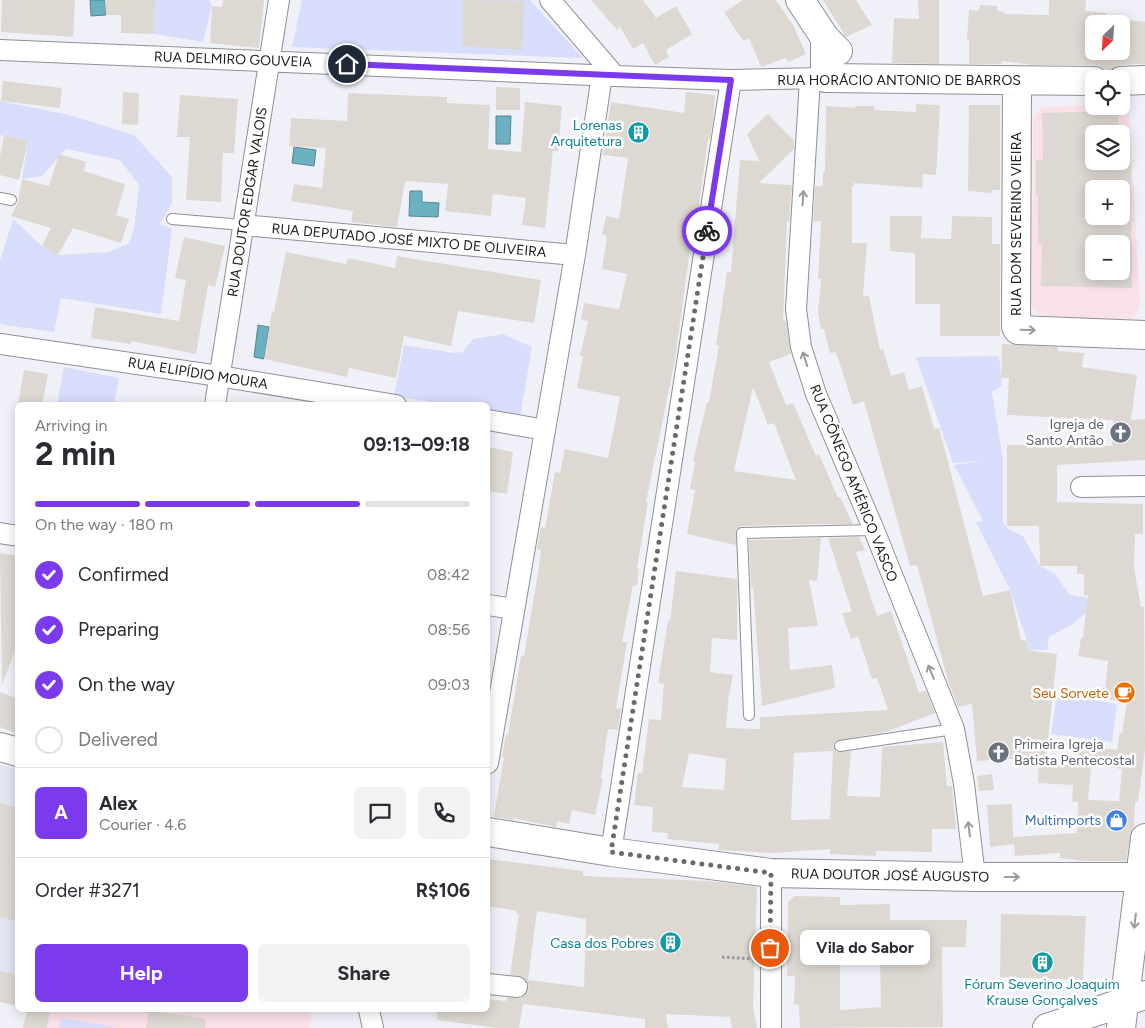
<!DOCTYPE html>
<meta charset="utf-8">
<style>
body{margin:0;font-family:Figtree,sans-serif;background:#f2f2f3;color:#2b2b33;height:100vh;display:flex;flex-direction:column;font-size:19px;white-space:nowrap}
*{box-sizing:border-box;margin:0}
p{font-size:16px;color:#7c7c81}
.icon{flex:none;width:28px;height:28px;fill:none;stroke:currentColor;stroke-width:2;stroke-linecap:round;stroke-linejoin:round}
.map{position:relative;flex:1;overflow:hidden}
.side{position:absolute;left:15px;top:402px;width:475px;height:610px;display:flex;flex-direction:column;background:#fff;border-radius:8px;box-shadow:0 2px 12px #0003}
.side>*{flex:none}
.needle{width:32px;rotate:205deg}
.controls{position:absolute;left:1085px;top:15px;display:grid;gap:10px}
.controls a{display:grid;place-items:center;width:45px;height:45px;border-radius:8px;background:#fff;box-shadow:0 2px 12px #0003;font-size:25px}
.pin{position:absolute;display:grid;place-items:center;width:42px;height:42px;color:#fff;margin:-21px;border:2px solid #fff;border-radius:50%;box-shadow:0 1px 5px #0007}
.courier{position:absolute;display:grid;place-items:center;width:50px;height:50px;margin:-25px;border:4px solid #7c3aed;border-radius:50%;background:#fff;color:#222;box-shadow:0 1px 6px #0007}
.bubble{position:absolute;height:35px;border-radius:8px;background:#fff;box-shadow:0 2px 12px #0003;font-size:16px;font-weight:700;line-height:35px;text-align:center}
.overview em{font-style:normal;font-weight:700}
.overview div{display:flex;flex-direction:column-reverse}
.overview{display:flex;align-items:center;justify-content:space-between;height:85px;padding:0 20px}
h1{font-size:32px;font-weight:700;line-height:38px}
.bar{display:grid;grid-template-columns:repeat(4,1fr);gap:8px 5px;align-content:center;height:60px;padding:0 20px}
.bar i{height:6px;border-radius:4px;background:#e1e1e2}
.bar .on{background:#7c3aed}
.bar p{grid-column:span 4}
.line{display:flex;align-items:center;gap:12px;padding:0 20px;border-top:1px solid #e1e1e2}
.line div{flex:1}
.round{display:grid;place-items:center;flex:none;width:52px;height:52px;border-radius:8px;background:#f2f2f3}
ol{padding:0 20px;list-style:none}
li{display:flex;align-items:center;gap:15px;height:55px}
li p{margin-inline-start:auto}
li .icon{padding:5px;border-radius:50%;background:#7c3aed;color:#fff;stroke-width:4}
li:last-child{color:#7c7c81}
li i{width:28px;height:28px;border:2px solid #e1e1e2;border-radius:50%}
.cta{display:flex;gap:10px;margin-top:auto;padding:10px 20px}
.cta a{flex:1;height:58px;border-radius:8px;background:#7c3aed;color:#fff;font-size:20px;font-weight:700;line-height:58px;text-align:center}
.cta a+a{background:#f2f2f3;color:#2b2b33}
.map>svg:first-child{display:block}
.built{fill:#e3e5f3}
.education{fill:#fae0e7;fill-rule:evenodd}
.green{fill:#d8ddfb}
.water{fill:#6cb1c1;stroke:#558692}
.building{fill:#ded8d3;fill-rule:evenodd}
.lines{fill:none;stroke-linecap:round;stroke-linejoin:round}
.lane-casing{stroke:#8f9096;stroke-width:12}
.street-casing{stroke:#8f9096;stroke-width:22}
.secondary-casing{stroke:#8f9096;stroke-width:30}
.path{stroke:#96979c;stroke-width:3;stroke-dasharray:2.5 2.5;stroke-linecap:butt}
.lane{stroke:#fff;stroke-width:10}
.street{stroke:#fff;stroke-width:20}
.secondary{stroke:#fff;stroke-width:28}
.oneway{stroke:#9b9b9c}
.done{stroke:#69696e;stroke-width:5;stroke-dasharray:0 9}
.route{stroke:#7c3aed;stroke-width:6}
.labels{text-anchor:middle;stroke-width:5;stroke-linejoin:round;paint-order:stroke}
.street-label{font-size:14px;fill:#202023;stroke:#fff}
.culture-label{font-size:14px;fill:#0d838f;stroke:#fff;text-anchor:end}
.worship-label{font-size:14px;fill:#5b616d;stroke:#fff;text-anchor:end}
.food-label{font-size:14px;fill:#c56008;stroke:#fff;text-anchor:end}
.shop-label{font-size:14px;fill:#366cbe;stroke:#fff;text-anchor:end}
</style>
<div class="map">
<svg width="1145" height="1028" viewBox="0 0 1145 1028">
<rect width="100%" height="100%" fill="#f0f1f8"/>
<path class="built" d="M0,765L17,769V975L0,971Z"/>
<path class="education" d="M1094,105L1121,106L1128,110L1130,125L1140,304L1135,316L1127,324L1046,318L1033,310L1028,297L1033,203V118L1042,107ZM1094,134H1121V161H1094ZM1094,189H1121V216H1094ZM1094,244H1121V271H1094Z
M50,1010H311L310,1028H47Z"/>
<path class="green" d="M155,0H209L212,6L203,42L154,34Z
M302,0H530L583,58L292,47Z
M0,101L69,115L134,135L172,177V203L160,224L172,229L161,314L61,298L54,332L0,324V261L13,219L42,246L58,255L109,252L129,243L134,229L139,185L120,160L66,149L42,176L22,179L28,141L0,135Z
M503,334L532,347L520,417L488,411V405H450L394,396L404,345L454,353L463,352L473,339Z
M999,356L1002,386L992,392L1003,460V522L1008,529L1023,536L1040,566L1055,574L1070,595L1089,598V610L1073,624L1049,637L1047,650H1026L1027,641L1010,590L976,522L983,521L954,465L983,461L953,463L916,357Z
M64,367L119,378L114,405H57Z
M1057,694L1117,704L1112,742L1051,734Z
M61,1018L120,1028H59Z"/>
<path class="water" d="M90,0H105L106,15L91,16Z
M496,116H511L510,144H496Z
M294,147L316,150L314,166L292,163Z
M410,191H422V202L439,203L438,217L409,216Z
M258,325L269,327L264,359L254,357Z"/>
<path class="building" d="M2,0H75L73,37L1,32Z
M105,0H155L154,34L121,33V15H106Z
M223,0H264L259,48L210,43L212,6L222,7Z
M463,0L524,1L522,50L462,46Z
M591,0H643L656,18L676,6L692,34L666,50L669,57L655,65L643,43L633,49L620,27L617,30Z
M743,0H776L793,25L806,54L788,62L786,58L761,67L749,38L743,41L724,12Z
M823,0H856L872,25L846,37Z
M918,0H939V64L892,63L894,18L919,19Z
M1049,0H1086L1085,11L1106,13V17L1145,22V64L1120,65L1109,71L1094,65H1032L1002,61V64H969V40L967,39L969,10L979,11L980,5L997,6V11L1004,12V14L1049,15ZM1094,24H1121V51H1094Z
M3,81L62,88L60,108L1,101Z
M496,87L520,88V110H496Z
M123,92L139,93L138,125L122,124Z
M686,92L715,95L713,121L710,139H708L695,235H692L675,360L646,502H648L637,568L639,569L637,586L633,585L622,642H627L616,708L621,709L618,730L608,729L601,778L603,779L595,815L572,810L569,824L557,821L556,827L513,818V820L494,817L504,757H502L506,734L508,735L521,656H524L539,567L541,550L537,549L541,527L545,528L555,472L560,473L565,449L608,458L620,397L577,388L583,356H580L588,321L581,320L584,303L619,309L627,274L602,269L607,236L602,234L606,216L619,219L628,158L603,155L611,102L684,113Z
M348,93L447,97V103L490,105L488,149L521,152L525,102L562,106L558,151H553L545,228L522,225L526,198L493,194L491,216L445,211L448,184L405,181L397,227L351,222L353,211L291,201L294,184L322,188L326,148L289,146L291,118L347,121Z
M180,95L238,99L234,153H223L221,202L186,200L190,137H177Z
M916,104L939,105L940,107L936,175L923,174L922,188L854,183V186H852V243H867L863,296H869L880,350L883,349L891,376L904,372L909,390L922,386L934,429L939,428L983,596L1010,590L1021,640L1027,641L1026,650L1057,654L1046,757L977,761L972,704L958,707L948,681L917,565L910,566L864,401L853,405L836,352L830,353L824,329H821L818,312L821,279H818L821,221L813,222L815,186H823V172H825L826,106L855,108V106H874V110L916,112Z
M969,105H1000V190H992V193L968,191Z
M1118,111L1119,134H1094V161H1131L1132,288L1041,286L1042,244H1038V194H1036V160H1043L1042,113ZM1094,189H1121V216H1094ZM1094,244H1121V271H1094Z
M768,114L794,141V149L759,183L792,185L789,222H787L783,321H786L791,354L769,362L786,405L793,403L816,456L819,454L838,498L840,497L853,524H823L822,522V524L741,526L736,530V545L687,534L695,490L690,489L695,462L693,461L707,402H709L719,345H716L727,272H731L740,160L759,161L747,134ZM753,387L768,425L774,423L796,480L734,471Z
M4,136L28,141L19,180L0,175V156Z
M59,154L86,162L84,171L125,184L116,215L129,219L121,243L73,228L58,255L42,246L51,228L11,216L18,202L22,179L49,186Z
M890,216H922L921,238L951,239L952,216L992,217V244H1000V336H940V304H915V253L890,251Z
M184,237L225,246L215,287L208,285L196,354L131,341V344L91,338L95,307L179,321L186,280L175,278Z
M286,252L346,264L348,258L395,268L397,256L541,280L534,323L458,311L451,346L404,336L396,378L349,368L347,377L264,359L272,311L274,312Z
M1002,344L1058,347V351L1084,353L1082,367L1137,375L1131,420L1145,419V460L1057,465V502L1143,504V534H1135L1134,568L1141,607H1144L1145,749L1138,802H1135L1134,827L1130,836L1126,861H1085L1060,858V853L1015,856L1014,844L990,847L987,805L1012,804L1013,837L1077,833L1078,802H1072L1073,785L1038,783L1039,763L1091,766L1088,800L1119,801L1122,769L1077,763L1079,745L1117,750L1120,733H1122L1127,702L1104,699L1108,661L1078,656L1081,638H1083L1088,595H1084V574H1077V566H1040L1039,526H1007V445L1112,446L1113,420L1007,415L1009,378H1001Z
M24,370L48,374L42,405H18Z
M488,447L513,452L507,494L488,491Z
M859,537L865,550L856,552L877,616L891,611L919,693L926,690L935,713L886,732L835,741L833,747L837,752L851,751L847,796L880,797L882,747L943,742L947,786H952L956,829H932V852L876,851V856L830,854V849L772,853L719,850V844L667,839L668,833L652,832L653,807L634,805L638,773H642L649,719L661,720L664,684L658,683L668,620L670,621L676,571L737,579V640L712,638L710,672L733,675L729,694L726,728L760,729V717L888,710L877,678L872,679L858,636L851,639L842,613L852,612L828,538ZM833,751L830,819L791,820L794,753ZM689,753L726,759L724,790L682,787Z
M821,538L817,581L809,580L818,626L788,628L790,670L832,665L835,688L762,706L753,587H751L749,540Z
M0,553L18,556V643L2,685Z
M0,692L18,699V734L0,727Z
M992,774L994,790L979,791L977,776Z
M0,803L18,808V921L0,917Z
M488,859L583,871V876L709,881L757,887L753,1007L757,1028H732L730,1017L666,1014L668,1028H645V1019L523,1004L519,1028H497L437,1020V1010H488V999L506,1001V998H521L529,989L524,978L510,974L519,914H517V911L488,906ZM537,911L586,919L584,987L528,980Z
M794,896L840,897V905L890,904V920H967L966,947H942L943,1027L800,1028L799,1005L794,1004L795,976H787L788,902ZM840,963H880L881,1007L840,1010Z
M1001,914L1086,916L1083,980L1000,977Z
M0,971L18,975V1006L0,1002Z
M27,1010H50L47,1028H23Z
M149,1010L206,1019L205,1028H146Z"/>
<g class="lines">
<defs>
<path id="lane" d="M0,198L11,200
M172,219L243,225
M749,715L742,533L874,530
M840,746L954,729"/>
<path id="street" d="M550,0L615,76
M0,50L615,76L731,80L822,78
M810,79L796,309L801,347L816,394L874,530L954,729L964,784L975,877
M243,225L575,255
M0,344L219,376L396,405
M215,405L279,0
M488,420L545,430
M1081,487L1145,486
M0,533L18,536
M488,605L514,609
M488,763L575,255L602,75
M611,852L731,80
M488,984L517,987
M369,1010L373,1028
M771,1028V873"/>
<path id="secondary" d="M800,0L825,38L838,51
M825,38V78L1094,81
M1017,81L1016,327L1018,330L1145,335
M1121,81L1145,80
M0,747L18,752
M488,832L611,852L771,873L975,877H1145
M1047,1028L1145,995
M1121,1028L1145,838"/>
</defs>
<use href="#lane" class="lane-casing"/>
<use href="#street" class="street-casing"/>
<use href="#secondary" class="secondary-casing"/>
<path class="path" d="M722,957L753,959"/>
<use href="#lane" class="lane"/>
<use href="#street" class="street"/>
<use href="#secondary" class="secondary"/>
</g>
<defs><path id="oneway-shaft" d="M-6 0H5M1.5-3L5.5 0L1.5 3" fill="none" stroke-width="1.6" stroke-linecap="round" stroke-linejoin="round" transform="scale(1.25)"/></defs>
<g class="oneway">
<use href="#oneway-shaft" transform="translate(803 198) rotate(-86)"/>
<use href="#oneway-shaft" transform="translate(1028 330) rotate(2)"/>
<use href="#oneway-shaft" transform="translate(805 359) rotate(-108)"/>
<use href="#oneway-shaft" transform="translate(931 672) rotate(-112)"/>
<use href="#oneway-shaft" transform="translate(969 829) rotate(-97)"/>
<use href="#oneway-shaft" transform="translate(1012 877)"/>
<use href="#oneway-shaft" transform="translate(1135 921) rotate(97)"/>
</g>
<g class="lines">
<path class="done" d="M707,231L611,852L771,873L770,948"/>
<path class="route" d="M347,64L731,80L707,231"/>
</g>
<defs>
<symbol id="building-disc" viewBox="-11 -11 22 22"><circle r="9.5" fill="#0f9aa8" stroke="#fff"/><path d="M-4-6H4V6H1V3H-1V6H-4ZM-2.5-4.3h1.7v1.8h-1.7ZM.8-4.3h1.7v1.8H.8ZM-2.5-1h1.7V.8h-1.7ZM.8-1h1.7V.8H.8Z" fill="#fff"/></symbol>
<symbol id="church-disc" viewBox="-11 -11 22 22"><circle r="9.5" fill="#6b7280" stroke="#fff"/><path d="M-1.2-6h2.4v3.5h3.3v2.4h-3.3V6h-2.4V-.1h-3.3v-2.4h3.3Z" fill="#fff"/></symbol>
<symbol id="cafe-disc" viewBox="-11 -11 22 22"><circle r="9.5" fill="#e8710a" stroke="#fff"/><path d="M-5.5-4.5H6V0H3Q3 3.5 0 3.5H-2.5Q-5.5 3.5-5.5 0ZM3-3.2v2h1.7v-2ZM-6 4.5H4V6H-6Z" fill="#fff"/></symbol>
<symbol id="shop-disc" viewBox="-11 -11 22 22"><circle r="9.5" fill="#3f7fe0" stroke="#fff"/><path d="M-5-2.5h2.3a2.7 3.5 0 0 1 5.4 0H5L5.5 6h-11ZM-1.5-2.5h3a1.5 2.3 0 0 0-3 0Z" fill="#fff"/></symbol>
</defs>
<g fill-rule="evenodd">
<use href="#building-disc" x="626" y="120" width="25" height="25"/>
<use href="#church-disc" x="1108" y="420" width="25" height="25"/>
<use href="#cafe-disc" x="1112" y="680" width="25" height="25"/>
<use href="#church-disc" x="986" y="740" width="25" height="25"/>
<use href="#shop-disc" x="1104" y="808" width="25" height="25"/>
<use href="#building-disc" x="658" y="930" width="25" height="25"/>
<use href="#building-disc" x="1030" y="950" width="25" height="25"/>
</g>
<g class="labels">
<g class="street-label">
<text transform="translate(233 59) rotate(2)" y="5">RUA DELMIRO GOUVEIA</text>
<text x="899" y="85">RUA HORÁCIO ANTONIO DE BARROS</text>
<text transform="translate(247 202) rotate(-81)" y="5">RUA DOUTOR EDGAR VALOIS</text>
<text transform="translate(1016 224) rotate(-90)" y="5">RUA DOM SEVERINO VIEIRA</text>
<text transform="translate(409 240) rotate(5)" y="5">RUA DEPUTADO JOSÉ MIXTO DE OLIVEIRA</text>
<text transform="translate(198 373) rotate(9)" y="5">RUA ELIPÍDIO MOURA</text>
<text transform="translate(854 483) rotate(68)" y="5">RUA CÔNEGO AMÉRICO VASCO</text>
<text transform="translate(890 875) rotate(1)" y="5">RUA DOUTOR JOSÉ AUGUSTO</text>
</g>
<g class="culture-label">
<text x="622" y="130">Lorenas<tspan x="622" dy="16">Arquitetura</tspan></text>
<text x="654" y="948">Casa dos Pobres</text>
<text x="1042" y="989" text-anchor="middle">Fórum Severino Joaquim<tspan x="1042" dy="16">Krause Gonçalves</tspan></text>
</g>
<g class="worship-label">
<text x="1104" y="429">Igreja de<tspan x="1104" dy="16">Santo Antão</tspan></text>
<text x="1014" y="749" text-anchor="start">Primeira Igreja<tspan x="1014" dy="16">Batista Pentecostal</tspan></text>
</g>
<g class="food-label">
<text x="1109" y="698">Seu Sorvete</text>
</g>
<g class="shop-label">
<text x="1101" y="825">Multimports</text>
</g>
</g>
</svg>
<div class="controls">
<a><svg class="needle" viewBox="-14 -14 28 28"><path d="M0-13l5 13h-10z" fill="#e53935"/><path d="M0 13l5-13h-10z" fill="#7c7c81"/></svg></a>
<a><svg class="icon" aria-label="locate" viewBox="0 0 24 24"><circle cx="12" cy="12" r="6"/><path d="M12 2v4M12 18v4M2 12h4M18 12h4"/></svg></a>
<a><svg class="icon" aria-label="layers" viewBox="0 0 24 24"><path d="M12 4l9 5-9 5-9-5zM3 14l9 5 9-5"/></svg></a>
<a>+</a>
<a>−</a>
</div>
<div class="pin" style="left:770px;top:948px;background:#ea580c"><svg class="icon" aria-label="bag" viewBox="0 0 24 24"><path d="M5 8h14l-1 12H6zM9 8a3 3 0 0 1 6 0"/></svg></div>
<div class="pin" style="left:347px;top:64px;background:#1f2937"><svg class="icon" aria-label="home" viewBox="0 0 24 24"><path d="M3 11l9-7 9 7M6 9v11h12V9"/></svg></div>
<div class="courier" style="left:707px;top:231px"><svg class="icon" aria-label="bike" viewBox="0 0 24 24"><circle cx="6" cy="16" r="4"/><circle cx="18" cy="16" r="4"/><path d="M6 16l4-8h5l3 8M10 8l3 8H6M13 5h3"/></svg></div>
<div class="bubble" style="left:800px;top:930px;width:130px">Vila do Sabor</div>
<section class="side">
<div class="overview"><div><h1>2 min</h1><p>Arriving in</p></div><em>09:13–09:18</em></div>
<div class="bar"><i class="on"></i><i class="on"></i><i class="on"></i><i></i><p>On the way · 180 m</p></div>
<ol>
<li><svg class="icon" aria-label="check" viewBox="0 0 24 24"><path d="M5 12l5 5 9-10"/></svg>Confirmed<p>08:42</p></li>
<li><svg class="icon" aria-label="check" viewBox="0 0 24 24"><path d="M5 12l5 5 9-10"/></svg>Preparing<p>08:56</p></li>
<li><svg class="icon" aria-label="check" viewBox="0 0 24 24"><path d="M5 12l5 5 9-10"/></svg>On the way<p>09:03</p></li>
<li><i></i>Delivered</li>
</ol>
<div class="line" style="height:90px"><b class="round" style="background:#7c3aed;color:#fff">A</b><div><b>Alex</b><p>Courier · 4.6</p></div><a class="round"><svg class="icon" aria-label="chat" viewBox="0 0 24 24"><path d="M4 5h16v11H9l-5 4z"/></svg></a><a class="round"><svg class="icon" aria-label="phone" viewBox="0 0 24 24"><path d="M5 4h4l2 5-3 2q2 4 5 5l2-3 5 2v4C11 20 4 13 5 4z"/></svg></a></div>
<div class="line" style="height:65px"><div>Order #3271</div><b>R$106</b></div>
<div class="cta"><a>Help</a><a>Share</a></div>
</section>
</div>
